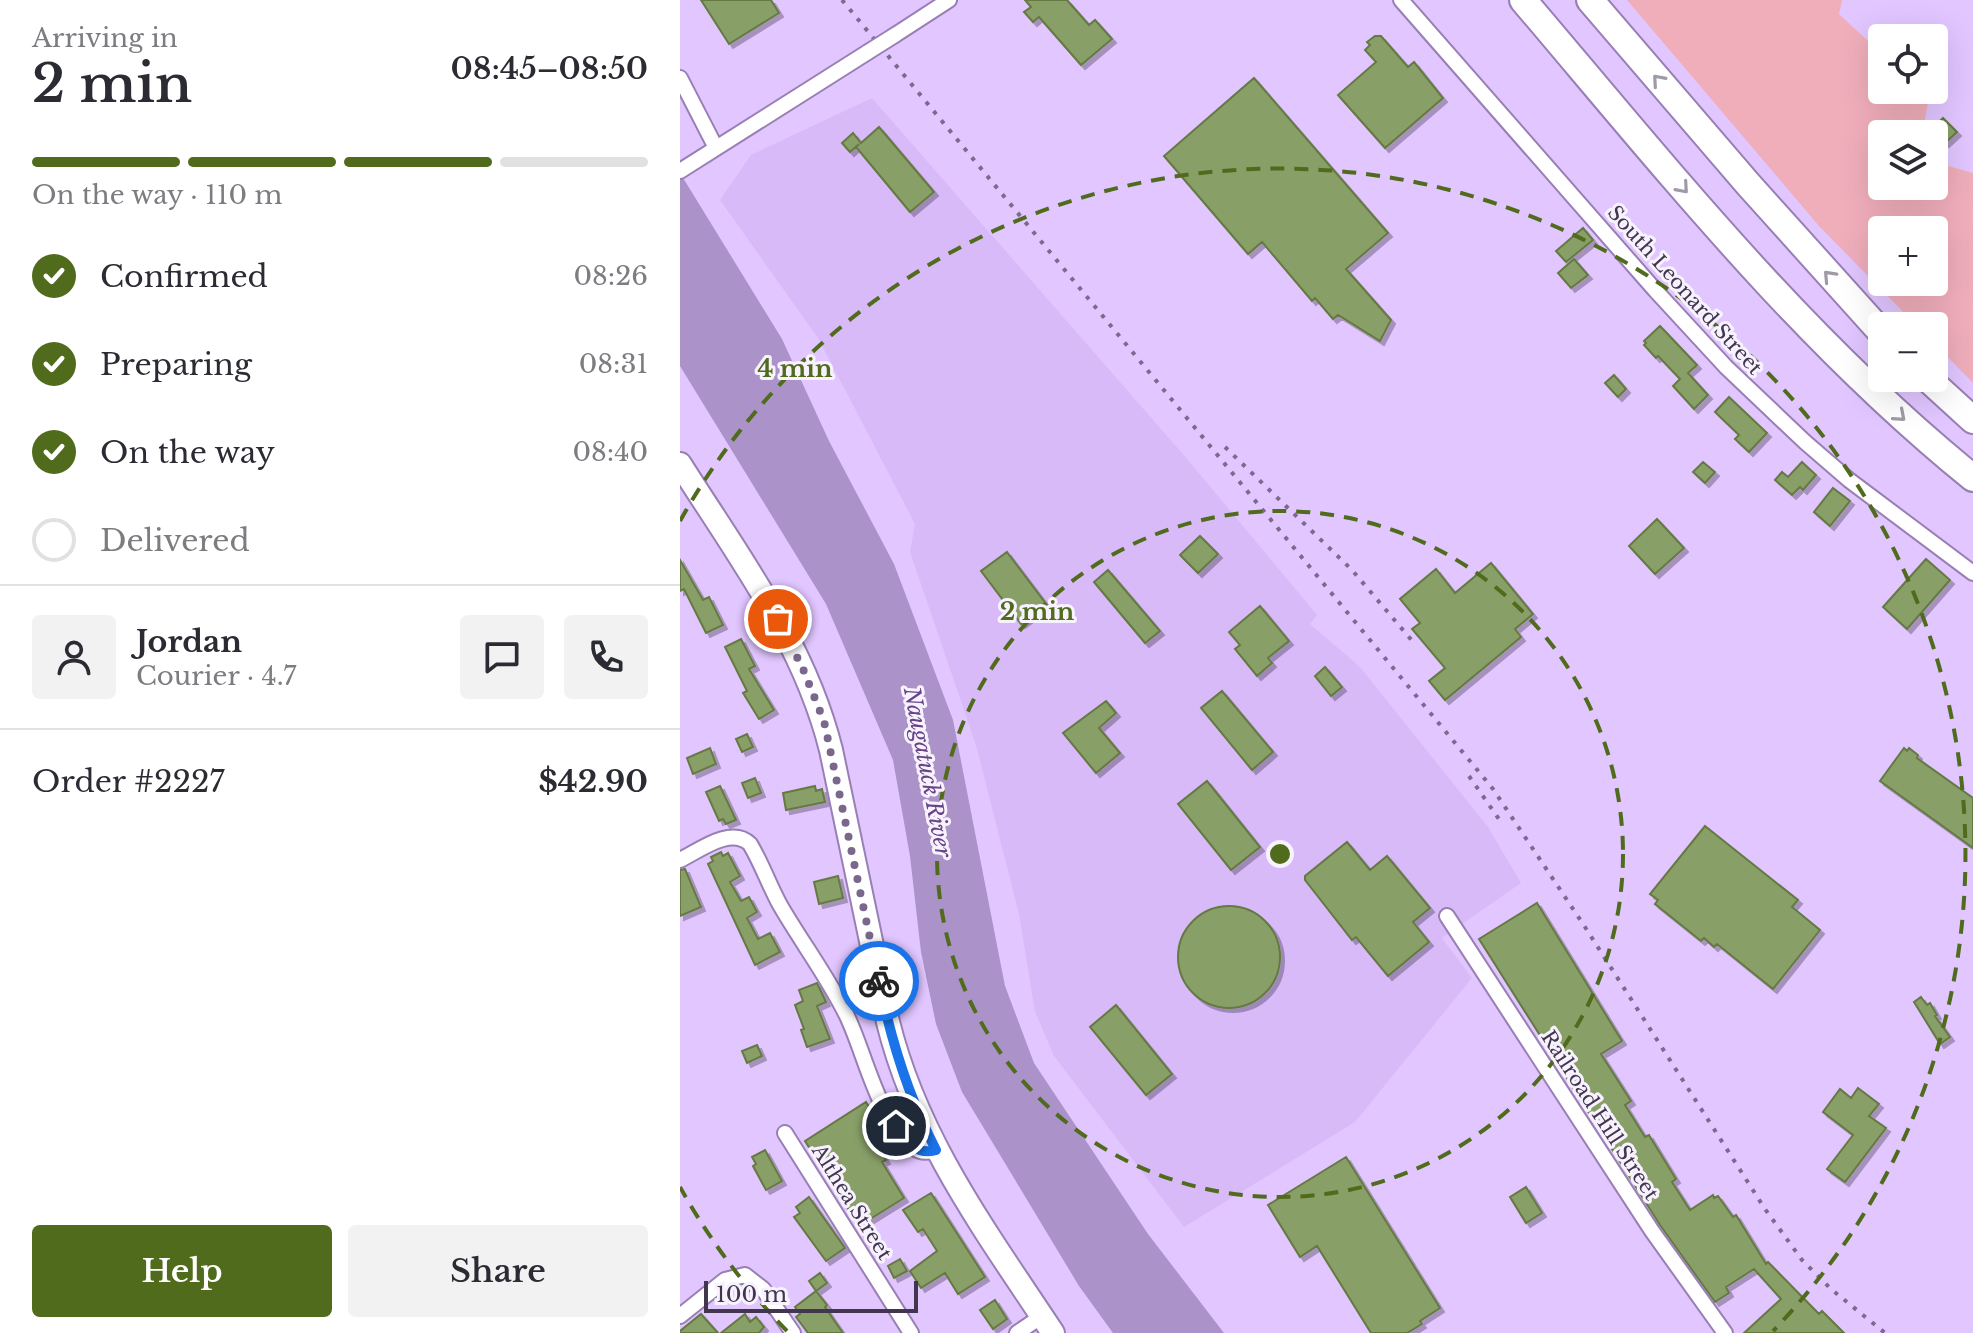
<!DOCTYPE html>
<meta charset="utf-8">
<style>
body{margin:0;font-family:"Libre Baskerville",serif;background:#f2f2f3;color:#2b2b33;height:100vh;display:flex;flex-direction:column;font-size:30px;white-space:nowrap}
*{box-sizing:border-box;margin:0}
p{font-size:26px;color:#7c7c81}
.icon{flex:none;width:44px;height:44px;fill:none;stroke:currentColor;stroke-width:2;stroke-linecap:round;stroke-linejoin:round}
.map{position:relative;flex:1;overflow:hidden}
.sheet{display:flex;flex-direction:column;background:#fff;width:680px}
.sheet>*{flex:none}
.fabs{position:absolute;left:1188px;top:24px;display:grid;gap:16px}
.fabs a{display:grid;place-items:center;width:80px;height:80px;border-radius:8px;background:#fff;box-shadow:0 8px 32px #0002;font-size:40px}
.scale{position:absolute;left:24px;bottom:20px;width:214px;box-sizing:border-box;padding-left:8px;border:4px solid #41364d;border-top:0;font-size:22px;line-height:28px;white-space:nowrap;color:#41364d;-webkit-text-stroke:6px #f7f2fe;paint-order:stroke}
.pin{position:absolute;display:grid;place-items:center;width:68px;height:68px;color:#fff;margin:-34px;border:4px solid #fff;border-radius:50%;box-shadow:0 2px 8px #0007}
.courier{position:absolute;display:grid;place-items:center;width:80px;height:80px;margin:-40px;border:6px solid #1a73e8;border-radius:50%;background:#fff;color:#222;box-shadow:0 2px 10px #0007}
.summary em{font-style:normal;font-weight:600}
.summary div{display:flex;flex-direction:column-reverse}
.summary{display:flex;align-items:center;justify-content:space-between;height:136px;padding:0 32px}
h1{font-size:52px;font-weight:600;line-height:60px}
.bar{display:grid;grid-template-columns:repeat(4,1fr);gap:12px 8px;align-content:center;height:96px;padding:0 32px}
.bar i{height:10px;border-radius:6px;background:#e1e1e2}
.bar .current{background:#516b1d}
.bar p{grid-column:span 4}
.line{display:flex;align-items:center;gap:20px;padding:0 32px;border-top:2px solid #e1e1e2}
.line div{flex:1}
.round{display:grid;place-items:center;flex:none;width:84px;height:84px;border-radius:8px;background:#f2f2f3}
ol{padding:0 32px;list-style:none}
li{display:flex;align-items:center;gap:24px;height:88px}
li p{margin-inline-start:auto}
li .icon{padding:8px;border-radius:50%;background:#516b1d;color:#fff;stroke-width:4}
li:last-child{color:#7c7c81}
li i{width:44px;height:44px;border:4px solid #e1e1e2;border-radius:50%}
.action{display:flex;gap:16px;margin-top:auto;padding:16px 32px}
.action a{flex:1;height:92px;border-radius:8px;background:#516b1d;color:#fff;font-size:32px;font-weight:600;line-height:92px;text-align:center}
.action a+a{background:#f2f2f3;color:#2b2b33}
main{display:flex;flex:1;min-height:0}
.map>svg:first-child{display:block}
.built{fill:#d8baf9}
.green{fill:#f0aebb;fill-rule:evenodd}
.water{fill:#ab92c8}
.building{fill:#899f67;stroke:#657943;stroke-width:2;filter:url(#shadow)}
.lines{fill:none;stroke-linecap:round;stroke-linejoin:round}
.minor-casing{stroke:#987fb4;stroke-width:18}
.primary-casing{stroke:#987fb4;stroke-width:26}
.motorway-casing{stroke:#987fb4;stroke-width:30}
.minor{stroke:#fff;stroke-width:14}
.primary{stroke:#fff;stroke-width:22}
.motorway{stroke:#fff;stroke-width:26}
.rail{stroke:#7b6a8d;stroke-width:4;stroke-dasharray:4 8;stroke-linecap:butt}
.minor-bridge-casing{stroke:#987fb4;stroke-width:18;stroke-linecap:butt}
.minor-bridge{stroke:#fff;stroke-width:14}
.oneway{stroke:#a09aa6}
.done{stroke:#79688b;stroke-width:8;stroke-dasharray:0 14.4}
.route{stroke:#1a73e8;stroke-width:10}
.ring{fill:none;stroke:#516b1d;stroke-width:4;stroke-dasharray:14 10}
.labels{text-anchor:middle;stroke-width:6;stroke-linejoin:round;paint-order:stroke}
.street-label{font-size:20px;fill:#41364d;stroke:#f7f2fe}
.water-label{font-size:22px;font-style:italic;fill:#674488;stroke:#f7f2fe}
.centre{fill:#516b1d;stroke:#f7f2fe;stroke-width:4}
.ring-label{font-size:24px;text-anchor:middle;font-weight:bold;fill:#516b1d;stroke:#f7f2fe;stroke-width:6;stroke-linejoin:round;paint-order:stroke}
</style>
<main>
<section class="sheet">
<div class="summary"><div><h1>2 min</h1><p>Arriving in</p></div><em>08:45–08:50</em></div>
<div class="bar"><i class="current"></i><i class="current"></i><i class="current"></i><i></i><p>On the way · 110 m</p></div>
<ol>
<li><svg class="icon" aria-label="check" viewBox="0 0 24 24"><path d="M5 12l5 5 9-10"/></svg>Confirmed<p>08:26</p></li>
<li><svg class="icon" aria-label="check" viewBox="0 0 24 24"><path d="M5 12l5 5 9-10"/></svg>Preparing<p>08:31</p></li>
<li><svg class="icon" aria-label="check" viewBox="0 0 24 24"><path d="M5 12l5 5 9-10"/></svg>On the way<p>08:40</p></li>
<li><i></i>Delivered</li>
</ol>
<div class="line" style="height:144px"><a class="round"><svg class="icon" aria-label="person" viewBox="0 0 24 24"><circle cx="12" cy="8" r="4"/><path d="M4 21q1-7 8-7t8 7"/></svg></a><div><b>Jordan</b><p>Courier · 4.7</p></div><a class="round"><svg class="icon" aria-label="chat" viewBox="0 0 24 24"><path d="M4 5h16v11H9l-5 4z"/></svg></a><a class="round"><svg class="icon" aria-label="phone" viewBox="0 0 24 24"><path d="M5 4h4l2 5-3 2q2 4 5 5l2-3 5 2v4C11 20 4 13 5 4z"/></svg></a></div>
<div class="line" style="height:104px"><div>Order #2227</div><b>$42.90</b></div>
<div class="action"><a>Help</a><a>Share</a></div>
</section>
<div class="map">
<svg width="1293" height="1333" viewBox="0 0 1293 1333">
<defs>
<filter id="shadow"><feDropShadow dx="4" dy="4" stdDeviation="0" flood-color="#0004"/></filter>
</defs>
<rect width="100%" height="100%" fill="#e1c6ff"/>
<path class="built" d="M192,98L508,460L637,615L630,624L680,667L808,827L841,883L762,938L792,978L675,1122L504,1227L374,1056L355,1012L339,914L296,745L230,552L235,524L138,338L40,200L71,155Z"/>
<path class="green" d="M947,0H1162L1159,14L1202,54V90H1241L1249,98L1242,134H1202V186H1254V162L1293,173V383L1254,343V326H1237L1139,226ZM1202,230H1254V282H1202Z"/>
<path class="water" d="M0,173L102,339L149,441L214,564L273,720L325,986L354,1063L468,1234L544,1333H433L399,1286L282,1092L256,1024L241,952L230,856L213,760L146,604L0,366Z"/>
<path class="building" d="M21,0H91L99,13L49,44Z
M345,0H387L409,25L415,20L432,39L401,65L359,17L353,22L344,12L351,7Z
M695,36H701L728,67L734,62L763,98L705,148L658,95L696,62L685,50L690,45L687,42Z
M574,78L708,233L666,269L711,320L700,341L658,315L653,319L635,298L632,301L582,242L568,254L484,156Z
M1263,118L1277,132L1265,143L1252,129Z
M199,127L254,192L230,212L176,147L179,144L170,152L162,143L173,133L181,143Z
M903,228L913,240L886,262L876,251Z
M894,259L908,275L891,288L878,273Z
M980,326L1017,365L1008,373L1028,395L1014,409L993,386L1000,379L978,356L976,358L964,345L966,343L964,341Z
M934,375L946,389L938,397L925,383Z
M1049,397L1087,433L1069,452L1055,439L1059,435L1035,412Z
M1023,462L1035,472L1025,483L1013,472Z
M1122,462L1136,475L1123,490L1120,487L1112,495L1095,480L1102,472L1108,477Z
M1153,488L1170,501L1150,526L1134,512Z
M977,519L1004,548L975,574L949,546Z
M520,536L538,554L518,573L500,555Z
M327,552L367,605L341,624L301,571Z
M1246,559L1270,580L1227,629L1203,607Z
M0,560L23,600L29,597L43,625L26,633L4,589L0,591Z
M811,563L853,614L835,629L841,637L765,700L749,681L765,668L732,629L740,623L720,599L756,569L775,593Z
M428,570L480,631L465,643L414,582Z
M580,606L609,641L588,658L592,663L577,676L555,649L560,645L549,632Z
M61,639L75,666L69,669L94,710L79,719L63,693L67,691L45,647Z
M645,667L662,687L651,696L635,676Z
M542,691L593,752L572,770L521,708Z
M426,701L436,713L419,728L440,753L416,773L383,733Z
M67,734L73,747L62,752L56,739Z
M30,748L36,764L13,774L7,758Z
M1224,748L1227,751L1229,748L1238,755L1237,758L1293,798V848L1200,781Z
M75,778L81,793L68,798L62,783Z
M527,781L580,847L551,870L498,804Z
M40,786L56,820L46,824L43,819L39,821L26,792Z
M135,786L136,791L142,789L145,802L106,810L103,793Z
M1025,826L1118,900L1112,907L1140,930L1093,989L1037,944L1034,947L1024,938L1021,941L975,904L978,900L970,894Z
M667,842L690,870L707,856L750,908L733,922L749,942L708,976L676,937L672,940L625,880V876Z
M41,852L43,856L48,853L60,876L50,882L61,901L69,897L77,912L67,918L78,939L90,933L100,952L75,965L28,864L33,861L31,857Z
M5,869L21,907L0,916V870Z
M158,876L163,898L139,904L134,882Z
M857,903L942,1041L921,1054L951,1101L945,1105L965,1137L969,1135L996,1179L992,1182L1010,1210L1033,1195L1034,1198L1038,1196L1053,1217L1056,1215L1086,1264L1088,1262L1139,1314L1142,1311L1164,1333H1064L1101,1299L1074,1269L1046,1287L1049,1293L1035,1302L980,1225L799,939Z
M498 957a51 51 0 1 1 102 0a51 51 0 1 1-102 0Z
M137,983L146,1002L137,1006L150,1039L127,1047L121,1030L124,1029L115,1005L123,1001L119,990Z
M1241,997L1247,1005L1250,1003L1257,1015L1255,1016L1270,1037L1260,1044L1234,1002Z
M436,1005L492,1074L466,1095L410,1027Z
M77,1045L82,1056L67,1063L62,1051Z
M1178,1088L1199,1104L1189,1116L1206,1128L1165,1182L1147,1169L1173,1135L1143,1112L1160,1089L1171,1098Z
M186,1102L215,1148L203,1155L206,1160L202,1162L224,1198L179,1226L125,1141Z
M85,1150L102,1181L86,1190L73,1166L76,1164L72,1157Z
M666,1157L760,1308L740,1321L742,1324L727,1333H691L637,1246L620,1257L588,1205Z
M846,1187L862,1213L846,1223L830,1197Z
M251,1193L305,1277L278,1294L265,1273L241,1288L230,1271L257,1251L243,1229L238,1232L223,1210Z
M129,1197L165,1248L146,1261L114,1217L120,1213L116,1207Z
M220,1259L227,1271L214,1278L208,1266Z
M140,1273L147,1283L136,1291L129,1281Z
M136,1291L147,1305L145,1307L163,1333H128L116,1317L120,1314L115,1307Z
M315,1300L327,1319L313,1329L300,1310Z
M21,1314L38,1333H0V1331Z
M65,1314L70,1322L76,1317L84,1327L79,1333H41Z"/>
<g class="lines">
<defs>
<path id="minor" d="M721,0L975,290L1046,367L1125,442L1169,480L1293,573
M215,35L269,0
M0,78L36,148
M0,171L188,52
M0,860C20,850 51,826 70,844C82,864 89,885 100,905C122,943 148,977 167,1016C186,1056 197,1117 233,1147C240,1153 247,1153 256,1150
M767,916L972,1231L1045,1333
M105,1133L231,1333
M0,1316L45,1280L65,1275L83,1289L113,1333
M337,1333L362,1316"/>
<path id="primary" d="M0,464C58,556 124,642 151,750L208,1022C237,1140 307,1233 373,1333"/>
<path id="motorway" d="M843,0C985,167 1122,340 1293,478
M910,0L1068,184L1202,333
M1247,378L1293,420"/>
</defs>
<use href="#minor" class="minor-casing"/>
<use href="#primary" class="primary-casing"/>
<use href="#motorway" class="motorway-casing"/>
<use href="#minor" class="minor"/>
<use href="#primary" class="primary"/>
<use href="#motorway" class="motorway"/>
<path class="rail" d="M162,0L813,789L905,927L1085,1209L1122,1260L1151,1289L1205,1333
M545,447L672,570L734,643
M789,776L823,825"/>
<defs>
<path id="minor-bridge" d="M188,52L215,35"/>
</defs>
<use href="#minor-bridge" class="minor-bridge-casing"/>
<use href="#minor-bridge" class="minor-bridge"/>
</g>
<defs><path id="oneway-chevron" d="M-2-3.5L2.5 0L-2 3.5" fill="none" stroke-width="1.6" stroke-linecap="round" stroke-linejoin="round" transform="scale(2)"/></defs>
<g class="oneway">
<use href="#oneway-chevron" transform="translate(978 80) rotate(-131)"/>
<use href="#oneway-chevron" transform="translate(1003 188) rotate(49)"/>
<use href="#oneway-chevron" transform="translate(1149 276) rotate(-133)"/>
<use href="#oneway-chevron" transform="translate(1220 416) rotate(41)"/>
</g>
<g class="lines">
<path class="done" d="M98,619L123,669L144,721L199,981"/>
<path class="route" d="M199,981C211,1041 228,1096 256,1150C235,1156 227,1141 216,1126"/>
</g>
<g class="ring">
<circle cx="600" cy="854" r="343"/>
<path d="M107 1331A686 686 0 0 1 0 1187M0 521A686 686 0 1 1 1093 1331"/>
</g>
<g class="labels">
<g class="street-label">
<text transform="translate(1005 290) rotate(48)" y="7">South Leonard Street</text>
<text transform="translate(920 1115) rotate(57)" y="7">Railroad Hill Street</text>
<text transform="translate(172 1202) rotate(58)" y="7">Althea Street</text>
</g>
<g class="water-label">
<text transform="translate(248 772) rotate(79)" y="8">Naugatuck River</text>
</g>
</g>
<circle cx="600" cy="854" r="12" class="centre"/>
<g class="ring-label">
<text x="115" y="377">4 min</text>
<text x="357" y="620">2 min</text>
</g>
</svg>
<div class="fabs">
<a><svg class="icon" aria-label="locate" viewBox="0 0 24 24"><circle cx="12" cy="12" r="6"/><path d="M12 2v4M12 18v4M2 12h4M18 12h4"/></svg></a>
<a><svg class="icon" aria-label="layers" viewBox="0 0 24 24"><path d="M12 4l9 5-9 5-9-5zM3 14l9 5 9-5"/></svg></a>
<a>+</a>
<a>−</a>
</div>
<div class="scale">100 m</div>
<div class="pin" style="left:98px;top:619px;background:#ea580c"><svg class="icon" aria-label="bag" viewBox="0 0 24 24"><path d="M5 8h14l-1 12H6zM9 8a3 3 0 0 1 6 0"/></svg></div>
<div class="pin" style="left:216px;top:1126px;background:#1f2937"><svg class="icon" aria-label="home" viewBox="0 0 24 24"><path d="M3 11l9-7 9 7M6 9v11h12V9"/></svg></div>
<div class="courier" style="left:199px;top:981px"><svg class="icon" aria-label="bike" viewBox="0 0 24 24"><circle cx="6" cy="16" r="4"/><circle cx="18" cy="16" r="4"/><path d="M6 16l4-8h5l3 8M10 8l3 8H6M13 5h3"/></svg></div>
</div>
</main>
